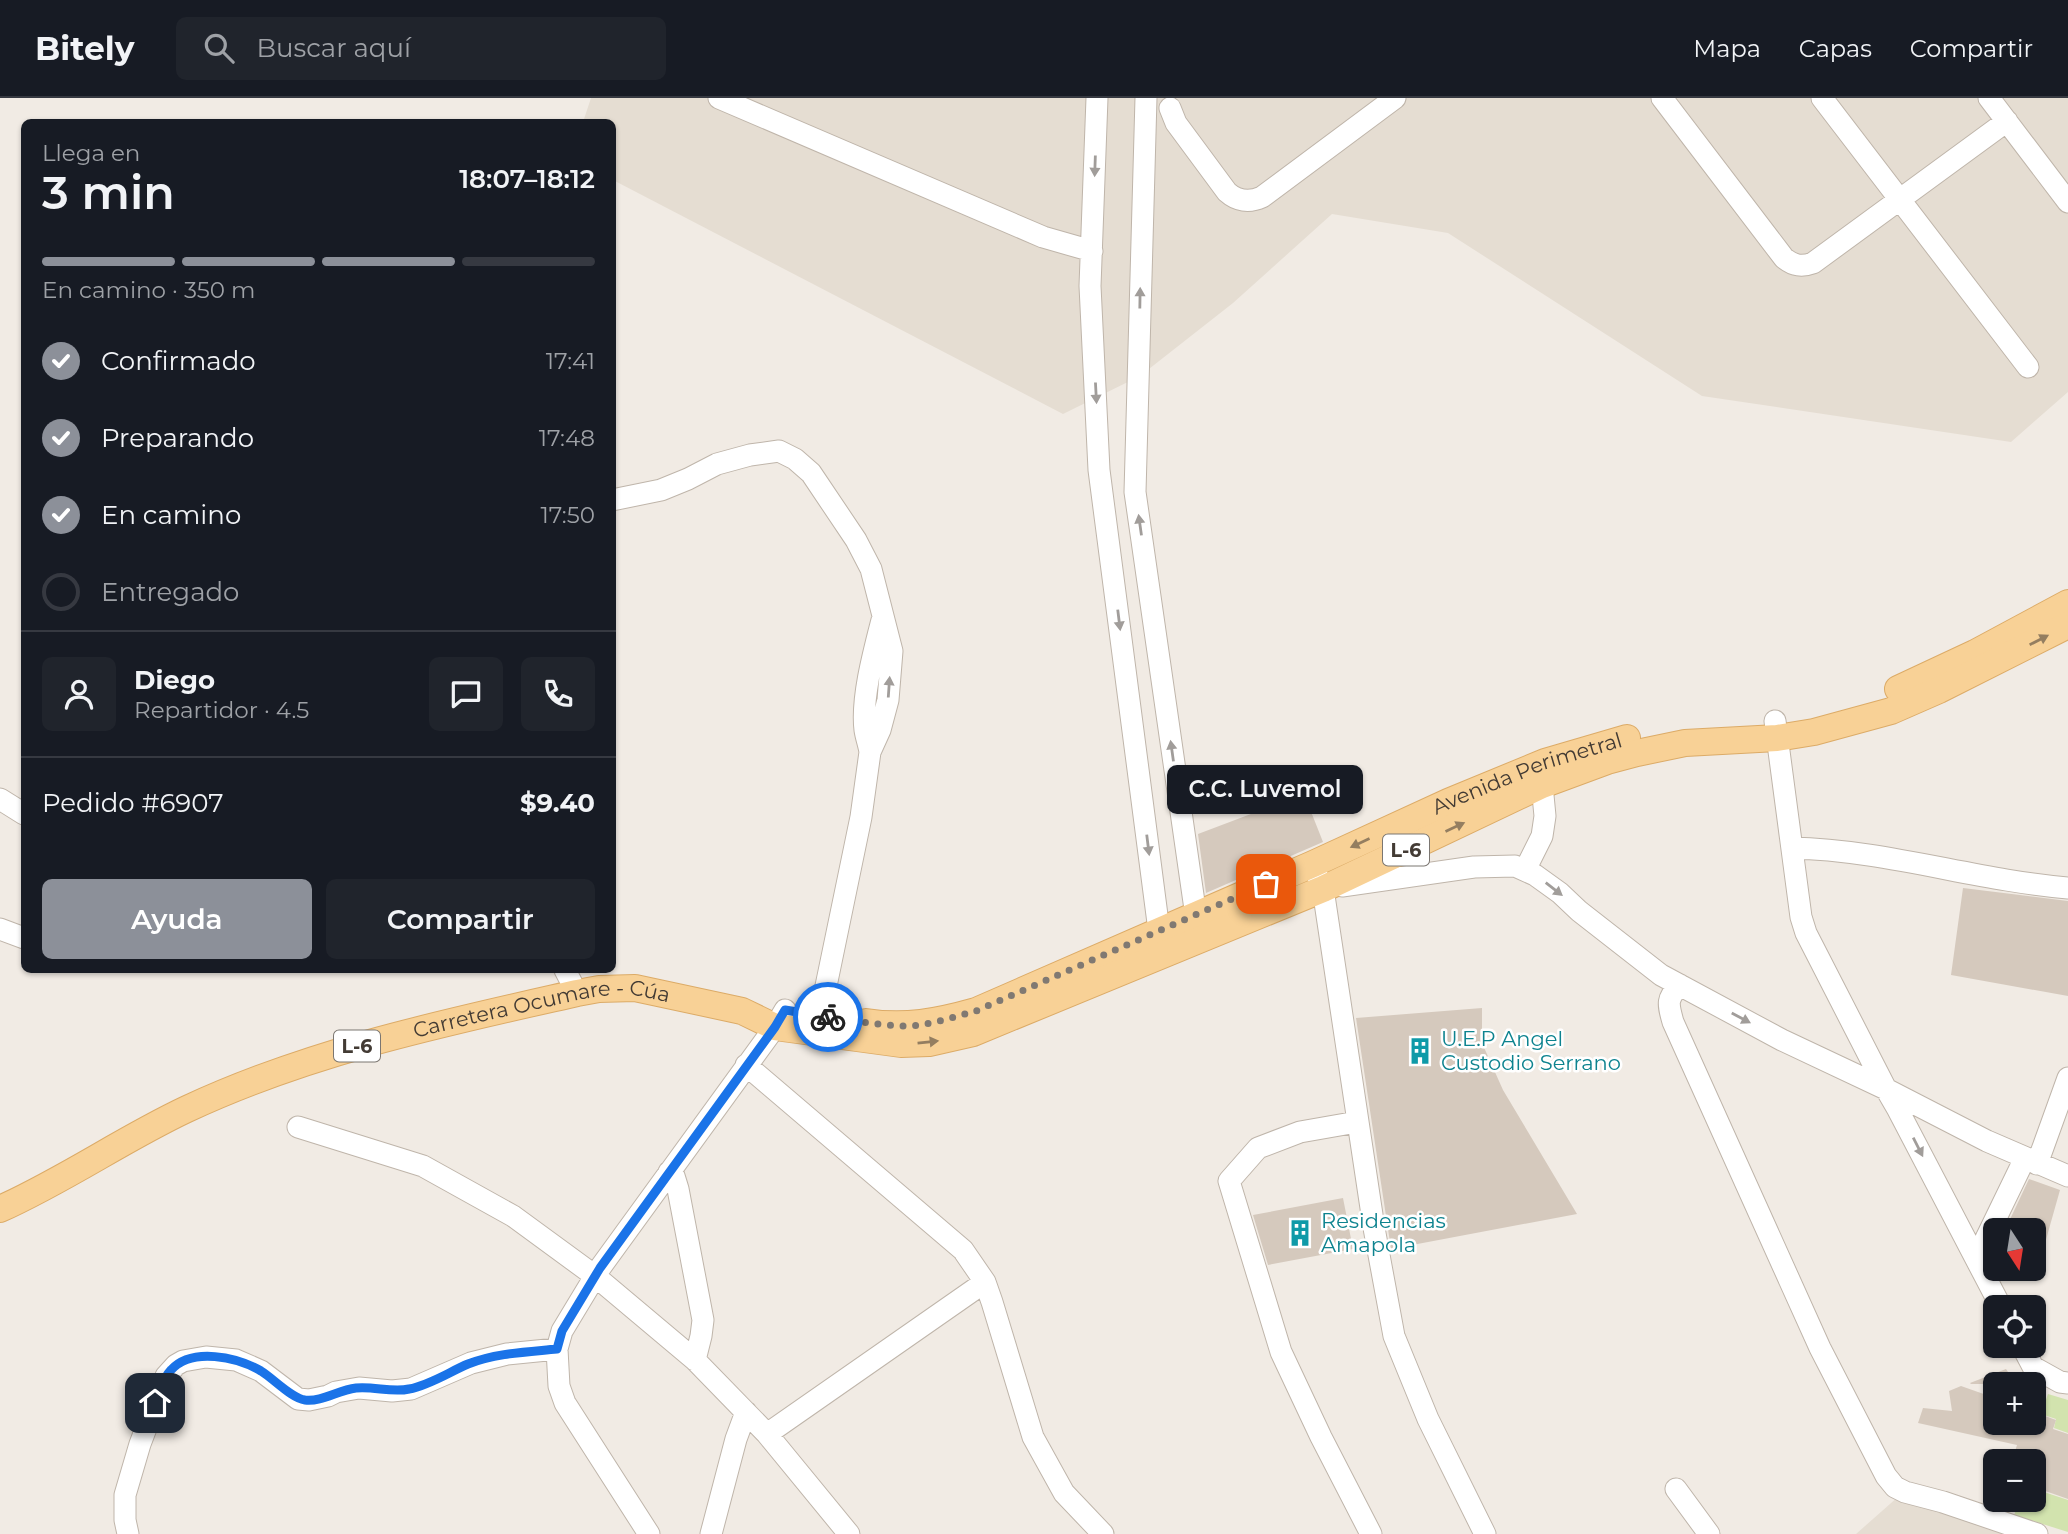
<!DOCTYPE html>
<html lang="es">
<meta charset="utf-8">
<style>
body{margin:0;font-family:Montserrat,sans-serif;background:#20242c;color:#f1f3f6;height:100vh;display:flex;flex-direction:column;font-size:26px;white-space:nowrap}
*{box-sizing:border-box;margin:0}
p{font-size:23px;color:#9ea1a6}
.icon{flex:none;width:38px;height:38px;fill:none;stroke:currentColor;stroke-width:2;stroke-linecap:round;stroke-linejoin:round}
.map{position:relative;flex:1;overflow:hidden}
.details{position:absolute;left:21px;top:21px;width:595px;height:854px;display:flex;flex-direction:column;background:#171b24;border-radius:10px;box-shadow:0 2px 5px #0004}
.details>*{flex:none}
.needle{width:46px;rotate:168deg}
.fabs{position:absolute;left:1983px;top:1120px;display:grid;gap:14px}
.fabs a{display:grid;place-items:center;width:63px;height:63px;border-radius:10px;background:#171b24;box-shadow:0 2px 5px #0004;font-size:35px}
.pin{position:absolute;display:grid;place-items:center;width:60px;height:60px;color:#fff;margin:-30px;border-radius:14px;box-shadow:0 4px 10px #0006}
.courier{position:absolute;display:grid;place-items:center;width:70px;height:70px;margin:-35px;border:5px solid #1a73e8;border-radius:50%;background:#fff;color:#222;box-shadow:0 2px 9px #0007}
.bubble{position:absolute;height:49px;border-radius:10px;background:#171b24;box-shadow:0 2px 5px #0004;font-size:23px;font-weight:600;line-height:49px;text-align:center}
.head em{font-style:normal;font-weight:600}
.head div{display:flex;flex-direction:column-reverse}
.head{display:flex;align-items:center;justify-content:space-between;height:119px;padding:0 21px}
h1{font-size:46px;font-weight:600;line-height:52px}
.bar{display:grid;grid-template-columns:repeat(4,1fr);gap:10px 7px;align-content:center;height:84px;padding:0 21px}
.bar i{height:9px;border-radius:5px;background:#363941}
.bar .active{background:#8c9099}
.bar p{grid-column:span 4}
.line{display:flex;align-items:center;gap:18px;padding:0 21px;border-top:2px solid #363941}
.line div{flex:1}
.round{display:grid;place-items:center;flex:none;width:74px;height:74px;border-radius:10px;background:#20242c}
ol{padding:0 21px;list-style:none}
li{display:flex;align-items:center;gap:21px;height:77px}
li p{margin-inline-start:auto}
li .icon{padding:7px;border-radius:50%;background:#8c9099;color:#fff;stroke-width:4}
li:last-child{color:#9ea1a6}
li i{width:38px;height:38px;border:4px solid #363941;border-radius:50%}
.primary-button{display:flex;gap:14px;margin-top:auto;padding:14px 21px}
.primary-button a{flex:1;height:80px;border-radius:10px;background:#8c9099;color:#fff;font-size:28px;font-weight:600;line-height:80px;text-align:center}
.primary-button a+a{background:#20242c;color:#f1f3f6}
header{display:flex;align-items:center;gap:42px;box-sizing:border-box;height:98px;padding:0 35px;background:#171b24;border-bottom:2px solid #363941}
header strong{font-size:33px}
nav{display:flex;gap:38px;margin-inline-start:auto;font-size:24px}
.search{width:490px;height:63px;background:#20242c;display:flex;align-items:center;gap:18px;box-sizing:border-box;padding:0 24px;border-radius:10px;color:#9ea1a6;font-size:26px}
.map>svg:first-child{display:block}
.residential{fill:#e5ddd2}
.green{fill:#d2e3ae}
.building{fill:#d5c9bd}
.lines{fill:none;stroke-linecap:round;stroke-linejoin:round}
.minor-casing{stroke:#bfb5aa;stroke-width:23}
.major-casing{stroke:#dcab67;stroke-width:28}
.minor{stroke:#fff;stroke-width:21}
.major{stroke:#f8d196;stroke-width:26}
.oneway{fill:#a19d9a}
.oneway2{fill:#947e60}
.done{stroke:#807972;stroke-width:7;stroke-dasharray:0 12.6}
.route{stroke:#1a73e8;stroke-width:9}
.labels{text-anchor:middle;stroke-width:5;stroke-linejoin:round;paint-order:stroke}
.shield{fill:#fff;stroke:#7b7671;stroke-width:2}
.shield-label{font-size:19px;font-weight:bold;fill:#433b34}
.street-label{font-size:21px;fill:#433b34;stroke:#fff}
.culture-label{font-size:21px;fill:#0d838f;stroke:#fff;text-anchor:start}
</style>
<header>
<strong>Bitely</strong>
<div class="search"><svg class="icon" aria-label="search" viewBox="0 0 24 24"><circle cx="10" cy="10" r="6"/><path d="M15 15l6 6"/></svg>Buscar aquí</div>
<nav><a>Mapa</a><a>Capas</a><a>Compartir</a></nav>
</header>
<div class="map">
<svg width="2068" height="1436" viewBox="0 0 2068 1436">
<rect width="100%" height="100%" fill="#f1ebe4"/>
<path class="residential" d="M591,0H2068V294L2011,344L1702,298L1448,135L1332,116L1233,205L1140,278L1063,316L613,82L612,24H583Z
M1899,1398L2011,1436H1856Z"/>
<path class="green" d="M2048,1296L2068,1302V1335L2054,1330L2056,1321L2041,1316Z
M2035,1391L2068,1402V1434L2014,1417L2020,1402H2034Z"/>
<path class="building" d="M1304,696L1323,744L1206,795L1198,736Z
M1963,790L2068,803V898L1951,877Z
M1482,910V945L1503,992L1577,1116L1391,1151L1356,920Z
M2029,1081L2060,1092L2038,1170H2034V1132H2005Z
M1343,1100L1353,1151L1268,1167L1253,1117Z
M2006,1271L2016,1286H1971L1970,1285Z
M1961,1288L1995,1300V1325H2034V1314L2056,1322L2053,1331L2068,1336V1401L2034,1389V1363H2012L2017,1347L1918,1325L1923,1310L1952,1313L1949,1293Z"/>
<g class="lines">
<defs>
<path id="minor" d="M719,0L1043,139L1092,153
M1097,0L1090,188L1099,372L1161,848
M1146,0L1135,394L1198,832
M1662,0L1784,160C1794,168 1802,169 1813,165L2007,23
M1822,0L2028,269
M1989,0L2068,104
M1170,10L1176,25L1227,94C1237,103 1249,105 1262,99L1395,0
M612,402L661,392L688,381L717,366L750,357L779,353L795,361L811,375L856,442L871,471L892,553L888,602L880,632L870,654L861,719L820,917
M1775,623L1801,819L1806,835L1886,991L1987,1043L2068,1078
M870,654C869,647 866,639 865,632C861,601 874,553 882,522
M0,701L24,716
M1792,750C1885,752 1975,782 2068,790
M1525,772L1542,738L1545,718L1542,687
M1318,779L1323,791L1374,1130L1394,1238L1428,1321L1485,1436
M1342,788L1474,769L1515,768L1535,777L1560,795L1579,813L1661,877L1782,942L1886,991L1897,1010L2001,1209
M0,831L24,840
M565,872L577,895
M1680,887C1666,901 1668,906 1673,924L1820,1250L1886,1378L1895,1389L1905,1394L1943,1404L2037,1436
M746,967L963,1152L985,1184L992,1204L1033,1339L1064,1395L1103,1436
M1357,1024L1300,1034L1258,1050L1229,1083L1281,1254L1321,1339L1371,1436
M298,1029L423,1068L513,1118L595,1178L695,1262L767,1336L849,1436
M2037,1066L2068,980
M669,1074L674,1078L678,1091L703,1222L701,1238L695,1262
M1976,1161L2025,1060
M2022,1248L2033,1269L2060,1284L2068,1285
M767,1336L985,1184
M1676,1391L1709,1436
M128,1436L125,1422V1397L140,1346L166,1278L176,1267L183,1263L206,1259L236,1262L261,1273L298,1301L309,1302L328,1298L336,1294L359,1290L392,1293L411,1291L471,1265L507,1256L557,1251
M649,1436L565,1305L559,1288L557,1251L562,1233L600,1170L775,929L785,912
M711,1436L736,1341L746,1314"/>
<g id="major">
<path d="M1898,591L1975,555L2068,505"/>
<path id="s1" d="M866,924C905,930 937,924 976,913L1313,766L1448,704L1545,664L1627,640"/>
<path id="s2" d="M0,1111C65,1082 123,1041 187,1011C311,953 444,925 577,895L599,891L635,890L742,913L775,929L901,946L929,945L973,935L1323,791L1542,687L1607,663L1637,655L1685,645L1777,640L1814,634L1891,613L1939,592L2068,527"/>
</g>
</defs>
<use href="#minor" class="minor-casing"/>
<use href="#major" class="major-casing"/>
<use href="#minor" class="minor"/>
<use href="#major" class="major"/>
</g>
<defs><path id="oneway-solid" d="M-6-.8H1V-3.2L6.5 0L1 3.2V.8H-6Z" transform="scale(1.75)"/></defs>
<g class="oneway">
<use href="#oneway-solid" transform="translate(1095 68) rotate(92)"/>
<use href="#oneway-solid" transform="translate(1140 200) rotate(-89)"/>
<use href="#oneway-solid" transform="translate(1096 295) rotate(87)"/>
<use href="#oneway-solid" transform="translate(1140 427) rotate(-98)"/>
<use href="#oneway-solid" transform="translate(1119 522) rotate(83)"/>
<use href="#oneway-solid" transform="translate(889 589) rotate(-86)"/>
<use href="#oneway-solid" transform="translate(1172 653) rotate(-98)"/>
<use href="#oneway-solid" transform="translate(1148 747) rotate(83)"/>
<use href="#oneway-solid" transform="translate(1554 791) rotate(38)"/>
<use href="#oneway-solid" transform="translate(1741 920) rotate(28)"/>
<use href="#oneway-solid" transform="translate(1918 1049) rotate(63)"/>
</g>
<g class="oneway2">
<use href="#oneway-solid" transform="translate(2039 542) rotate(-27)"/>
<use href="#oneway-solid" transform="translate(1455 729) rotate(-25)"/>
<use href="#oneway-solid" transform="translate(1360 745) rotate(155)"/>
<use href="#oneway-solid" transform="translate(928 944) rotate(-6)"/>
</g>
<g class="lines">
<path class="done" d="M828,919C853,923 879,927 905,928C929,928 953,919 976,913L1266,786"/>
<path class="route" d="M155,1305C160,1294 163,1280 171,1272C192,1249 237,1259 261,1273C274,1281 291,1300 305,1302C322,1304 338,1292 356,1290C374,1288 392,1295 409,1291C430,1287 449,1274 468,1266C496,1255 527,1254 557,1251L562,1233L600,1170L775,929L785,912L828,919"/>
</g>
<defs>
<symbol id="building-bare" viewBox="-9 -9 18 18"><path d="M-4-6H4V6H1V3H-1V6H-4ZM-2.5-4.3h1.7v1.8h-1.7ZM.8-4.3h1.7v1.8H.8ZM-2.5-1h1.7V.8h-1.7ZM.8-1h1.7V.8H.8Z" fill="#0f9aa8" stroke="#fff" stroke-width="2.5" paint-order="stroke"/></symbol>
</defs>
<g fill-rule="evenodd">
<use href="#building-bare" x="1401" y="934" width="38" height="38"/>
<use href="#building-bare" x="1281" y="1116" width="38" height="38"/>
</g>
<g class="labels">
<g class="shield">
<rect x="1383" y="736.5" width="46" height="31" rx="5"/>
<rect x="334" y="932.5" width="46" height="31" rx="5"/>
</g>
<g class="shield-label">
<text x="1406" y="759">L-6</text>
<text x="357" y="955">L-6</text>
</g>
<g class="street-label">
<text dy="7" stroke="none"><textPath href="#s1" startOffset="712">Avenida Perimetral</textPath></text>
<text dy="7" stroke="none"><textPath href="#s2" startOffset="583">Carretera Ocumare - Cúa</textPath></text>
</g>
<g class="culture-label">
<text x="1441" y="948">U.E.P Angel<tspan x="1441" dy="24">Custodio Serrano</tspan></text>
<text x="1321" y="1130">Residencias<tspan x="1321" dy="24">Amapola</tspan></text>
</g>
</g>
</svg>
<div class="fabs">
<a><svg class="needle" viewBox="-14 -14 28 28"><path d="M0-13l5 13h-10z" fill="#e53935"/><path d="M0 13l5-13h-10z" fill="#9ea1a6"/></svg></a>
<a><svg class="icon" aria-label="locate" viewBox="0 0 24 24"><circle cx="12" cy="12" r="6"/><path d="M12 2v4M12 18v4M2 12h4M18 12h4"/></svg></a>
<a>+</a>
<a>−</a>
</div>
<div class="pin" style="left:1266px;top:786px;background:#ea580c"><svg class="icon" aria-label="bag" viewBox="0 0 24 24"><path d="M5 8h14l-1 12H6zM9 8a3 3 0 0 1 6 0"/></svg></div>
<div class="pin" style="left:155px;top:1305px;background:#1f2937"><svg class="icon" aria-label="home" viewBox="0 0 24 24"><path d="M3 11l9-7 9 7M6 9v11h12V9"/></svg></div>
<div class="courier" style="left:828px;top:919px"><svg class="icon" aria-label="bike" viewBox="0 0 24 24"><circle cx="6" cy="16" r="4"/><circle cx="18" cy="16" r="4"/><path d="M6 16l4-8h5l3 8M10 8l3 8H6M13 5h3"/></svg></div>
<div class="bubble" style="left:1167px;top:667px;width:196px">C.C. Luvemol</div>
<section class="details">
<div class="head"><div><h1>3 min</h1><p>Llega en</p></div><em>18:07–18:12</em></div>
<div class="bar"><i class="active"></i><i class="active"></i><i class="active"></i><i></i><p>En camino · 350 m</p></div>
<ol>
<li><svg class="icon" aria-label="check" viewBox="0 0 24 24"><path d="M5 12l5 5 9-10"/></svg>Confirmado<p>17:41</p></li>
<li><svg class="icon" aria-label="check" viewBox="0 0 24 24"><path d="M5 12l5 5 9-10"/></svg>Preparando<p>17:48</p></li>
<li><svg class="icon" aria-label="check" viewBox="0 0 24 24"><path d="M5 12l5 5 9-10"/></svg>En camino<p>17:50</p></li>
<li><i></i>Entregado</li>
</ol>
<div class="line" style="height:126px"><a class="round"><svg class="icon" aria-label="person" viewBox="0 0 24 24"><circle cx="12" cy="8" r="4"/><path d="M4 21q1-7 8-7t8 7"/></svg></a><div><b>Diego</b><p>Repartidor · 4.5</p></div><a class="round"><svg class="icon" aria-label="chat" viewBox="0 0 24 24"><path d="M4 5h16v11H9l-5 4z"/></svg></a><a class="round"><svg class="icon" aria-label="phone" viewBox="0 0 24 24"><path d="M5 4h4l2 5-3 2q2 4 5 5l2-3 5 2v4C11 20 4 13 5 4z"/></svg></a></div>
<div class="line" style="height:91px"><div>Pedido #6907</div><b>$9.40</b></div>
<div class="primary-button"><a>Ayuda</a><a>Compartir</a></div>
</section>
</div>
